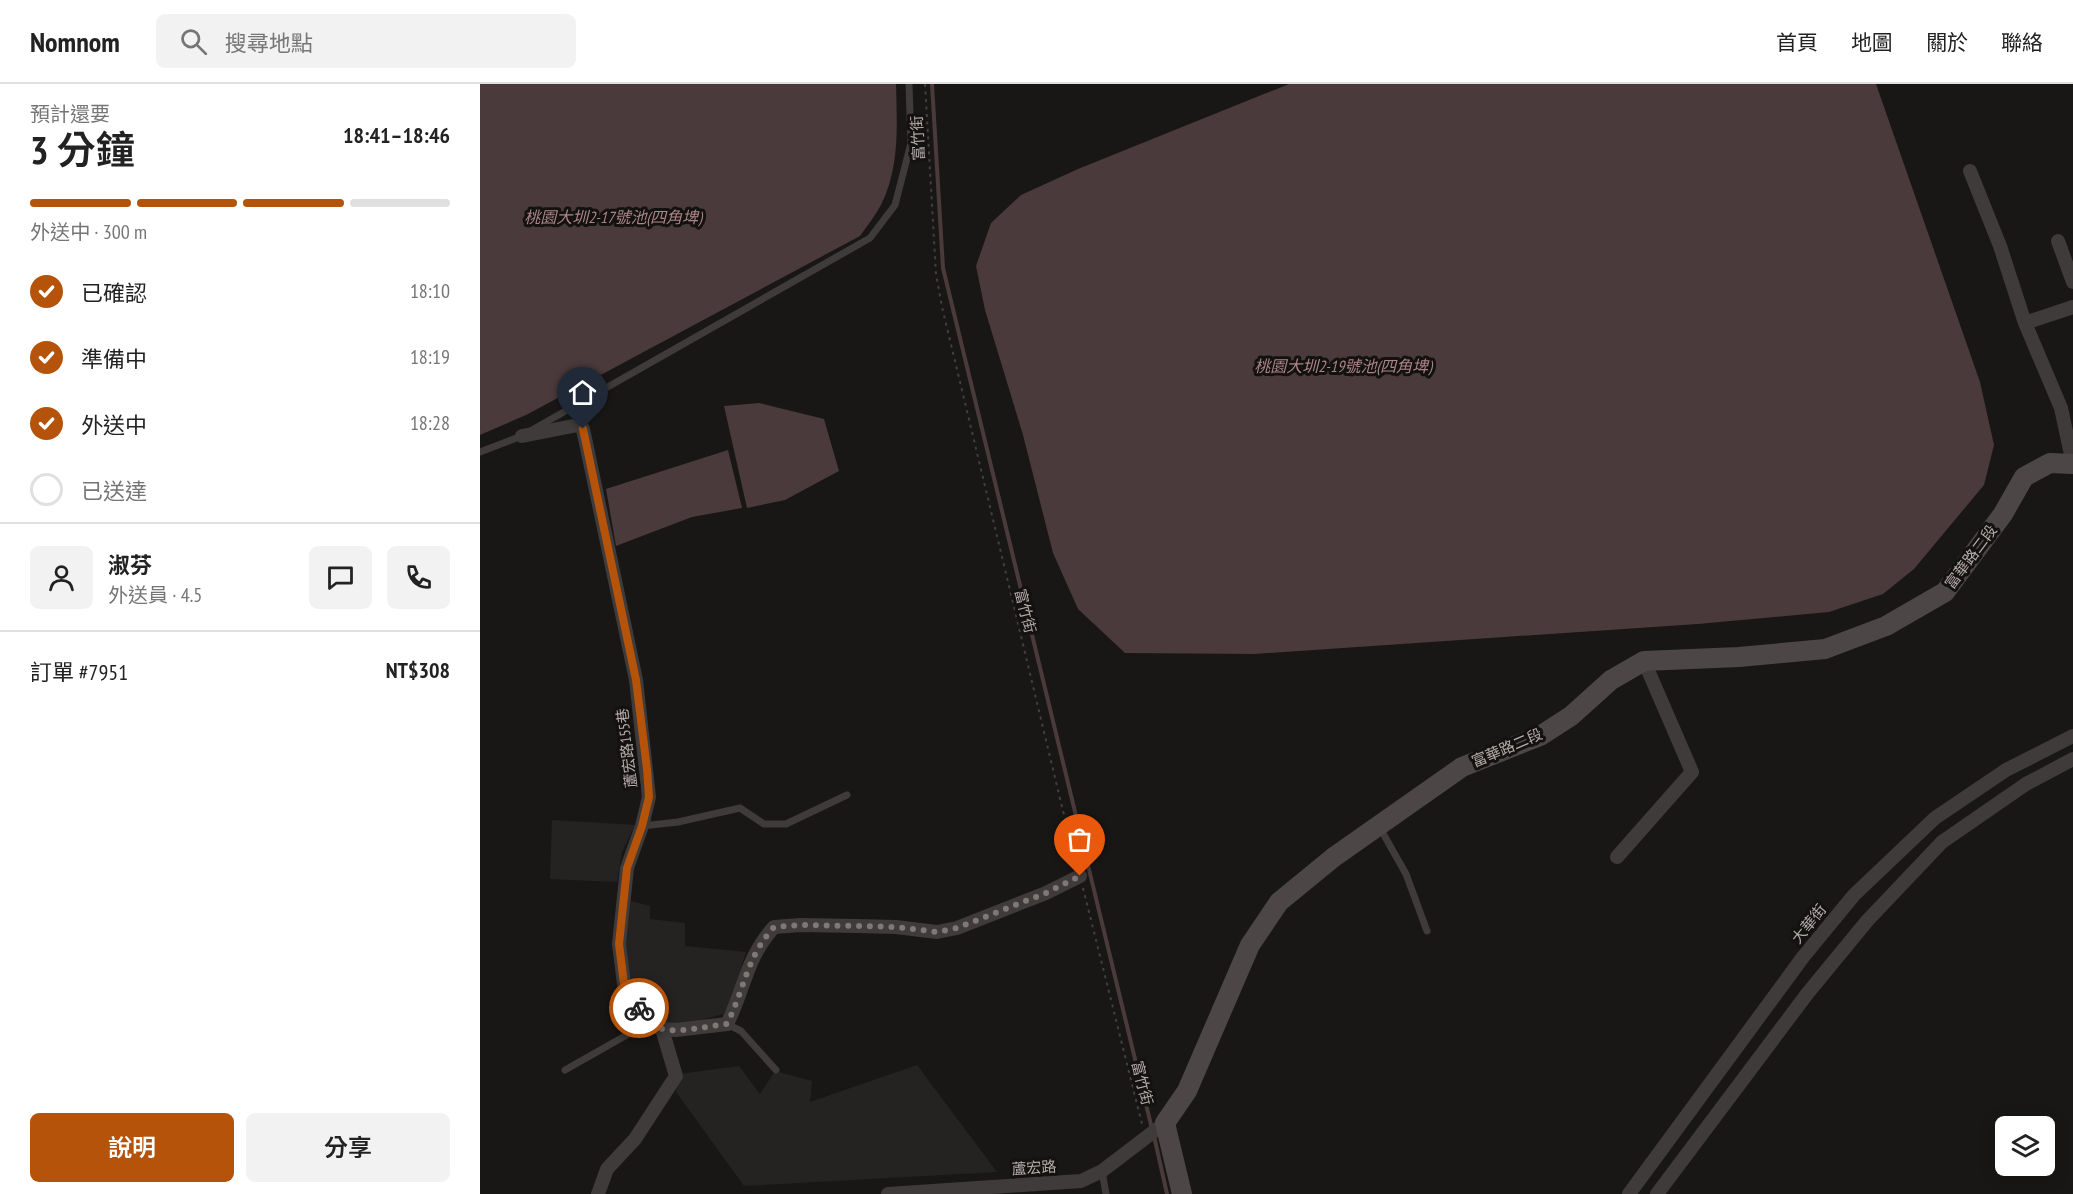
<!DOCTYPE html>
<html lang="zh-TW">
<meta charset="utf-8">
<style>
body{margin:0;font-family:"PT Sans Narrow","Noto Sans TC",sans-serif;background:#f2f2f2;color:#222;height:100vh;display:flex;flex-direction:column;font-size:22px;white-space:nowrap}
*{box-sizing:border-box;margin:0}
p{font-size:20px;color:#767676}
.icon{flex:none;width:33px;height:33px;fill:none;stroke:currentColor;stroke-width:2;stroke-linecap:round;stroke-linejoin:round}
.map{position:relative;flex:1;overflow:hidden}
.side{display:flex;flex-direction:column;background:#fff;width:480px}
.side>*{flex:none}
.fabs{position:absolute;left:1515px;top:1032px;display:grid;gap:12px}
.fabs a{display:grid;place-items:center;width:60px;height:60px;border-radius:9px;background:#fff;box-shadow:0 3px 15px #0003;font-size:30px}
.pin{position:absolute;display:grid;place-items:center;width:51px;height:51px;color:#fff;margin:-62px -26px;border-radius:50% 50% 50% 0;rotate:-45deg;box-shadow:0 0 6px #0007}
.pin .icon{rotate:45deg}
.courier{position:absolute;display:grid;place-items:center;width:60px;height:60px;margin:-30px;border:4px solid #b45309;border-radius:50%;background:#fff;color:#222;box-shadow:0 2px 8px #0007}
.summary em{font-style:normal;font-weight:600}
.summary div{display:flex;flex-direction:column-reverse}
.summary{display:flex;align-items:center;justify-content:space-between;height:102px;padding:0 30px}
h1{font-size:39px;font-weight:600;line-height:45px}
.bar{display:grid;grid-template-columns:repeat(4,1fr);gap:9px 6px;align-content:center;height:72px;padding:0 30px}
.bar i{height:8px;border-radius:4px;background:#e0e0e0}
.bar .active{background:#b45309}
.bar p{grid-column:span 4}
.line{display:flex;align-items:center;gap:15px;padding:0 30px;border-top:2px solid #e0e0e0}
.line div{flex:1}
.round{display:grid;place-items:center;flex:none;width:63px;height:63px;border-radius:9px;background:#f2f2f2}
ol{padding:0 30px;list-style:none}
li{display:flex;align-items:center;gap:18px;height:66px}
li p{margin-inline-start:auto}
li .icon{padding:6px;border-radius:50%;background:#b45309;color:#fff;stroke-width:4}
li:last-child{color:#767676}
li i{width:33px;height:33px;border:3px solid #e0e0e0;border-radius:50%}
.cta{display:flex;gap:12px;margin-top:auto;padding:12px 30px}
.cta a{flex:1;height:69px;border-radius:9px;background:#b45309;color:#fff;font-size:24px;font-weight:600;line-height:69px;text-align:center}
.cta a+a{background:#f2f2f2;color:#222}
header{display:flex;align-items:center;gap:36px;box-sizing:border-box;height:84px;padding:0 30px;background:#fff;border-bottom:2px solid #e0e0e0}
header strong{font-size:28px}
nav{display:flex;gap:33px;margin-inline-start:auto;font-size:21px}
.search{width:420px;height:54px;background:#f2f2f2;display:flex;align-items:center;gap:15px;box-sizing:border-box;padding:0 21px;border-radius:9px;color:#767676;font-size:22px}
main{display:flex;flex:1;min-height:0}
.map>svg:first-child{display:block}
.built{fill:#252322}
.water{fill:#4a3a3b}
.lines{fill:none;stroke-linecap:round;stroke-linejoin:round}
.stream{stroke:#4a3a3b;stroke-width:4}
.path{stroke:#433f3e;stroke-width:2;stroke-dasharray:3 4.5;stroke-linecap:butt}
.lane{stroke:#3e3b3a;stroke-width:7}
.street{stroke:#3e3b3a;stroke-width:14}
.secondary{stroke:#4c4746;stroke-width:20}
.done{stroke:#7f7876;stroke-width:6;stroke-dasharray:0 10.8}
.route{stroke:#b45309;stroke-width:8}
.labels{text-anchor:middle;stroke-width:6;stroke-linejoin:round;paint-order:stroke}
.street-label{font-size:15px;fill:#b6acaa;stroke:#131211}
.water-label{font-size:16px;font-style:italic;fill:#ad8587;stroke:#131211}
</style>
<header>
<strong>Nomnom</strong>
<div class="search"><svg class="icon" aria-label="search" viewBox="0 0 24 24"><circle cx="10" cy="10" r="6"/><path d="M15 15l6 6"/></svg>搜尋地點</div>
<nav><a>首頁</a><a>地圖</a><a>關於</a><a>聯絡</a></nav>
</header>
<main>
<section class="side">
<div class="summary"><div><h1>3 分鐘</h1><p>預計還要</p></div><em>18:41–18:46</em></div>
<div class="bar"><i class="active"></i><i class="active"></i><i class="active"></i><i></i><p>外送中 · 300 m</p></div>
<ol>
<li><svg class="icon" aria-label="check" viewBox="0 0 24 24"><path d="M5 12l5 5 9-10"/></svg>已確認<p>18:10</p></li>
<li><svg class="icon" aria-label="check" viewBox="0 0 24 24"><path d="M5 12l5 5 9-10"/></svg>準備中<p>18:19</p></li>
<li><svg class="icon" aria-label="check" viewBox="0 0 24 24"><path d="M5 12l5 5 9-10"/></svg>外送中<p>18:28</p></li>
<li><i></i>已送達</li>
</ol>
<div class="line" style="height:108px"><a class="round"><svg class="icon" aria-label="person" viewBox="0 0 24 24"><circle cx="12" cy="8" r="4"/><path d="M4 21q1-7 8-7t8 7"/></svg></a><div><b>淑芬</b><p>外送員 · 4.5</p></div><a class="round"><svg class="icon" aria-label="chat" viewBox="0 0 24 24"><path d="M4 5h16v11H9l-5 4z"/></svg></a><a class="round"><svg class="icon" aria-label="phone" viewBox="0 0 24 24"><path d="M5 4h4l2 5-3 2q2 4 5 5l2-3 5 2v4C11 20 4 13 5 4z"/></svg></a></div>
<div class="line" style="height:78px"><div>訂單 #7951</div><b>NT$308</b></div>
<div class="cta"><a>說明</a><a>分享</a></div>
</section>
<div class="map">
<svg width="1593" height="1110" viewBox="0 0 1593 1110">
<rect width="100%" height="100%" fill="#181716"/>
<path class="built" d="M72,736L155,741L142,768L137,798L70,795Z
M151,817L170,822V835L205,839V862L266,868L251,918L243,930L200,942L172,936L153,911L144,873Z
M437,981L517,1088L264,1102L196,1008L199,990L259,982L280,1010L295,987L332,997L330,1018Z"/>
<path class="water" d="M0,0H416C417,41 420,83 401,121C395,132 387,142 380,152L46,331L0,351Z
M809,0H1396L1500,298L1514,361L1504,401L1434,485L1403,510L1349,528L1218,540L774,570L645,569L598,525L573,469L543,351L505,226L496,182L511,139L541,111L598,85Z
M279,319L344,335L359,387L305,416L267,424L244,322Z
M248,366L262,424L212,433L136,462L126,405Z"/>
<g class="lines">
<path class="stream" d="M452,0L463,184L672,1045
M674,1052L687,1110"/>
<path class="path" d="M445,0L456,190L462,223L583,727L597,778
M603,804L662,1040"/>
<path class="lane" d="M52,346L390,154L415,121L431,59L429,0
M0,368L42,352
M162,742L198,738L260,724L284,740H306L367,711
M900,744L926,790L947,847
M247,940L261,947L296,986
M85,986L168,939
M622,1087L626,1110"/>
<path class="street" d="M1490,87L1520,162L1545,239L1581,324L1593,380
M1578,157L1593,198
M1545,239L1593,223
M42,352L98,341L103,345L156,596L169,713L162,742L147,784L139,860L144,900L168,939L182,945L196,946L247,940C265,904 266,874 294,843L321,841L377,842L416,843L457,848L477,844L566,809L600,792
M1137,773L1212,688L1164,577
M118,1110L127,1085L155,1055L196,992L182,945
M408,1110L601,1097L622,1087L685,1039
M1149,1110L1323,873L1374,811L1455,734L1526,686L1593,652
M1177,1110L1327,910L1387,837L1462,758L1546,700L1593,675"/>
<path class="secondary" d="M702,1110L685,1039L707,1007L770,861L799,818L854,773L982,683L1060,652L1091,632L1131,596L1164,577L1259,573L1345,565L1406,542L1465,508L1523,430L1544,393L1570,379L1593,380"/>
</g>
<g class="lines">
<path class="done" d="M159,924C162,929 165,936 170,940C191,953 224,942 247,940C265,904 266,874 294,843L321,841L377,842L416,843L457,848L477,844L566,809L600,792"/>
<path class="route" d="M103,345L156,596L167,685L169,713L162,742L147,784L139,860L144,900L159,924"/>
</g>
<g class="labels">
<g class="street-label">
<text transform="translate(438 54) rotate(-93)" y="5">富竹街</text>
<text transform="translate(1491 473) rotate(-53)" y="5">富華路二段</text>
<text transform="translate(545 527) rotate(76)" y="5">富竹街</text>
<text transform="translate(147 664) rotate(-97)" y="5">蘆宏路155巷</text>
<text transform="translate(1027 664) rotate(-23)" y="5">富華路二段</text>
<text transform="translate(1329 840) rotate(-51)" y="5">大華街</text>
<text transform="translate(662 999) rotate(76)" y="5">富竹街</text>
<text transform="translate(554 1084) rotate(-4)" y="5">蘆宏路</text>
</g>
<g class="water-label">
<text x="133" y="139">桃園大圳2-17號池(四角埤)</text>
<text x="863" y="288">桃園大圳2-19號池(四角埤)</text>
</g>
</g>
</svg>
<div class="fabs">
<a><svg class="icon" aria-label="layers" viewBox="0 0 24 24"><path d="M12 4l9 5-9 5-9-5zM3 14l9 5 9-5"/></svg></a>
</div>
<div class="pin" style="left:600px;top:792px;background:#ea580c"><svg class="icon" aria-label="bag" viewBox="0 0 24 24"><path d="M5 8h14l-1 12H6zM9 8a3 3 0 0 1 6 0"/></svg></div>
<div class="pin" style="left:103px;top:345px;background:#1f2937"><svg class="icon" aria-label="home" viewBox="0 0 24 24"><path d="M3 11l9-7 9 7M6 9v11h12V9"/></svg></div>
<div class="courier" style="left:159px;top:924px"><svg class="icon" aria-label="bike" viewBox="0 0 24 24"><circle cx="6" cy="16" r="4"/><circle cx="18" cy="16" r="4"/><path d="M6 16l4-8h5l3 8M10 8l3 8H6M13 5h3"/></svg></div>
</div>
</main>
